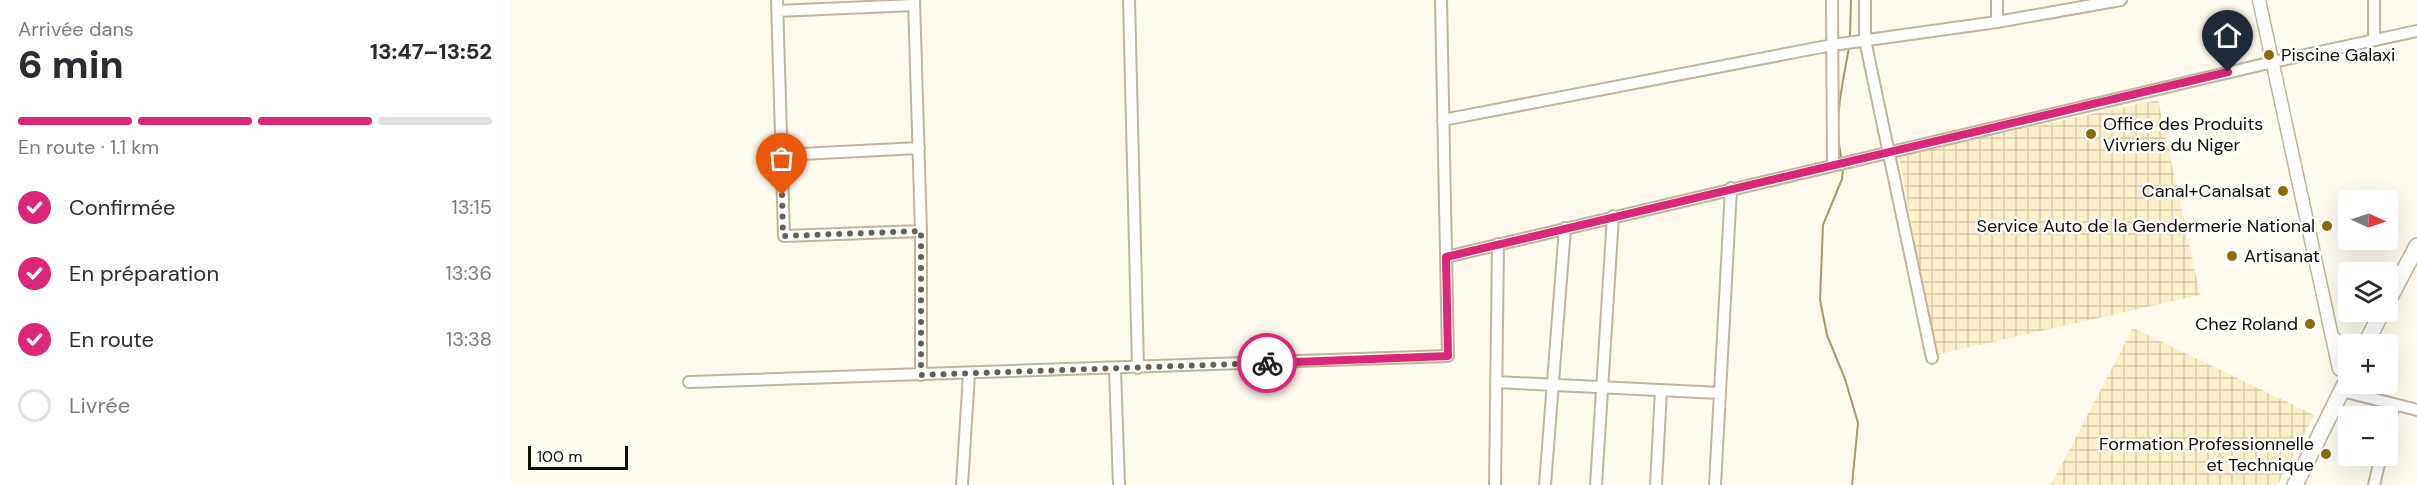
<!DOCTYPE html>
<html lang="fr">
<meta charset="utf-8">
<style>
body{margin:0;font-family:"DM Sans",sans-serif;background:#f7f7f7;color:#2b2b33;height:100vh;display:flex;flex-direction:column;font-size:22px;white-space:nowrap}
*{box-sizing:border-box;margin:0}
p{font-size:20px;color:#7c7c81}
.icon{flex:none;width:33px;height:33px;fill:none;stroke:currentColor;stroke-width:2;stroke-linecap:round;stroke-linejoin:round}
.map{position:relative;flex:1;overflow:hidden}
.panel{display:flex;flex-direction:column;background:#fff;width:510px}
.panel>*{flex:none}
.needle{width:39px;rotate:93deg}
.controls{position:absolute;left:1828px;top:190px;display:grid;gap:12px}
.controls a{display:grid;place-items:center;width:60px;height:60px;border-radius:6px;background:#fff;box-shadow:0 6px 24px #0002;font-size:30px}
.scale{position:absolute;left:18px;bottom:15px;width:100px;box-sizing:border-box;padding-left:6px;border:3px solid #110d04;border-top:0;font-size:16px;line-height:21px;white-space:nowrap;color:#110d04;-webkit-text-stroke:4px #fff;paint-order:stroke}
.pin{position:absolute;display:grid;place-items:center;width:51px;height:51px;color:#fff;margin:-62px -26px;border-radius:50% 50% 50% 0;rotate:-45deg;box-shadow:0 0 6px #0007}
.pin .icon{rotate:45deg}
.courier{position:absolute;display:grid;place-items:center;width:60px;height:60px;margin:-30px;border:4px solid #db2777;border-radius:50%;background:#fff;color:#222;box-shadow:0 2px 8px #0007}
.summary em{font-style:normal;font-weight:800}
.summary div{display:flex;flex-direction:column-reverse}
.summary{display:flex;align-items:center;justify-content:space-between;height:102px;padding:0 18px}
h1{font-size:39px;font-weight:800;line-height:45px}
.bar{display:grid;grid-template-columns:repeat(4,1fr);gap:9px 6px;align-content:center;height:72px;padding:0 18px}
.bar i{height:8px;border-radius:4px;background:#e1e1e2}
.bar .current{background:#db2777}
.bar p{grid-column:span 4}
ol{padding:0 18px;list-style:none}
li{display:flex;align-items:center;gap:18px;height:66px}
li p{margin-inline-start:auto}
li .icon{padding:6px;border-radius:50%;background:#db2777;color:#fff;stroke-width:4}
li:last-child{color:#7c7c81}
li i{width:33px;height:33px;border:3px solid #e1e1e2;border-radius:50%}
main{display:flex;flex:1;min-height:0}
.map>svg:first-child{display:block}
.industrial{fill:url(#industrial-grid)}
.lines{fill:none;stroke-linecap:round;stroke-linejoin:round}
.stream{stroke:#a9986e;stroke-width:2}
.minor-casing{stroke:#c0b599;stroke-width:14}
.major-casing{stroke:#c0b599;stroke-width:15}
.highway-casing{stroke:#c0b599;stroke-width:18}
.minor{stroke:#fff;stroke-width:10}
.major{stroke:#fff;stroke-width:12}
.highway{stroke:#fff;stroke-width:15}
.done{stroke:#646056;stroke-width:6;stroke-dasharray:0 10.8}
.route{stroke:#db2777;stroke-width:8}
.poi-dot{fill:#896c0c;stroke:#fff;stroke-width:2}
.labels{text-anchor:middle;stroke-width:5;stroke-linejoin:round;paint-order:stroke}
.poi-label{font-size:18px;fill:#110d04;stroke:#fff;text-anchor:end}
</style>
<main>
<section class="panel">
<div class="summary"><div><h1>6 min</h1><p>Arrivée dans</p></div><em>13:47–13:52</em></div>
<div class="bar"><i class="current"></i><i class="current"></i><i class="current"></i><i></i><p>En route · 1.1 km</p></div>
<ol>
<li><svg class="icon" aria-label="check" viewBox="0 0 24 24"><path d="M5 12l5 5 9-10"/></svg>Confirmée<p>13:15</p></li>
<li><svg class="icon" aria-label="check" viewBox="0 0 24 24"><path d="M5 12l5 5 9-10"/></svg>En préparation<p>13:36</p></li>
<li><svg class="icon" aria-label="check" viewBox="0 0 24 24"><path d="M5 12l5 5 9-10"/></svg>En route<p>13:38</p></li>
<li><i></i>Livrée</li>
</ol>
</section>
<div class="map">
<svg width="1907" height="485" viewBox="0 0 1907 485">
<defs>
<pattern id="industrial-grid" width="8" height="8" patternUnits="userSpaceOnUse" patternTransform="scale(1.5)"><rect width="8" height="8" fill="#fdefc9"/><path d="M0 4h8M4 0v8" fill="none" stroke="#d8ccab"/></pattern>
</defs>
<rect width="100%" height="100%" fill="#fefaee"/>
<path class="industrial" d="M1648,100L1690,295L1425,355L1389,155Z
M1623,328L1804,415L1768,485H1541Z"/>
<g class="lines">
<path class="stream" d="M1340,38L1341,0
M1332,160C1322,123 1333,84 1339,47
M1333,169L1332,179L1313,225L1310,300L1317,335L1335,379L1348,423L1342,485"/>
<defs>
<path id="minor" d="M267,0L274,236L411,231
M404,0L411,231V375
M619,0L628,368
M1322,0L1323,164
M1355,0V40L1422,358
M1864,0V40
M267,11L404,5
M1487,22V0
M933,120L1322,45L1487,22L1611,0
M271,155L409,148
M936,257L1763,62L1907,31
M605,369L609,485
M179,382L938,356L931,0
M986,382L1210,393
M1832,391L1907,410
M1878,429L1884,404
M452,485L459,374
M985,485L988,244
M1035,485L1055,228
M1086,485L1103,216
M1146,485L1151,390
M1205,485L1221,188
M1864,485L1871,456"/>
<path id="major" d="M1749,0L1829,369L1839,375
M1822,336L1839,353"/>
<path id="highway" d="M1878,301L1907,246
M1855,345L1872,312
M1785,485L1839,376"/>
</defs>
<use href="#minor" class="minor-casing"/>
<use href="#major" class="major-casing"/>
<use href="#highway" class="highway-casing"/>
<use href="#minor" class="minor"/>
<use href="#major" class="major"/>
<use href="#highway" class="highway"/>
</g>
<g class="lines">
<path class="done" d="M272,195L273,236L411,231V375L757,363"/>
<path class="route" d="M757,363L938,356L936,257L1718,72"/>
</g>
<g class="poi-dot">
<circle cx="1759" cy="55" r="6"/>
<circle cx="1581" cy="134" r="6"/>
<circle cx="1773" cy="191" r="6"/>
<circle cx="1817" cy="226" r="6"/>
<circle cx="1722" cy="256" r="6"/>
<circle cx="1800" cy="324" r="6"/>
<circle cx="1816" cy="454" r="6"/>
</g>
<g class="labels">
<g class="poi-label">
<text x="1771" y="61" text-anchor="start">Piscine Galaxi</text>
<text x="1593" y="130" text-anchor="start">Office des Produits<tspan x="1593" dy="21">Vivriers du Niger</tspan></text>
<text x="1761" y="197">Canal+Canalsat</text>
<text x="1805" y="232">Service Auto de la Gendermerie National</text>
<text x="1734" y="262" text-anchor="start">Artisanat</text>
<text x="1788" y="330">Chez Roland</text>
<text x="1804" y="450">Formation Professionnelle<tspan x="1804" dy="21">et Technique</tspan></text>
</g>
</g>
</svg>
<div class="controls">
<a><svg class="needle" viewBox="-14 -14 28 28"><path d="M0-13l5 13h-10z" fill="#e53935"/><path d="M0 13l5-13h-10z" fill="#7c7c81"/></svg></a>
<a><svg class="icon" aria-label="layers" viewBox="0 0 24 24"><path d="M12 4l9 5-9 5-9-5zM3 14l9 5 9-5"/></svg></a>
<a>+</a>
<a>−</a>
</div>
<div class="scale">100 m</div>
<div class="pin" style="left:272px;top:195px;background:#ea580c"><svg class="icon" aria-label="bag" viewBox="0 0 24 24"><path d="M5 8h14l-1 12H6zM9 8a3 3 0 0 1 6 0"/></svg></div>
<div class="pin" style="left:1718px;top:72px;background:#1f2937"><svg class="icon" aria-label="home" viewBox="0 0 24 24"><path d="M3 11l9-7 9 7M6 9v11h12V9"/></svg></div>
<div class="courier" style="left:757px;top:363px"><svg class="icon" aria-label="bike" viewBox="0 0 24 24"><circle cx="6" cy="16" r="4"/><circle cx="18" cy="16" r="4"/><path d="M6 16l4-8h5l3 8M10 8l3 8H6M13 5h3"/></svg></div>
</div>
</main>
